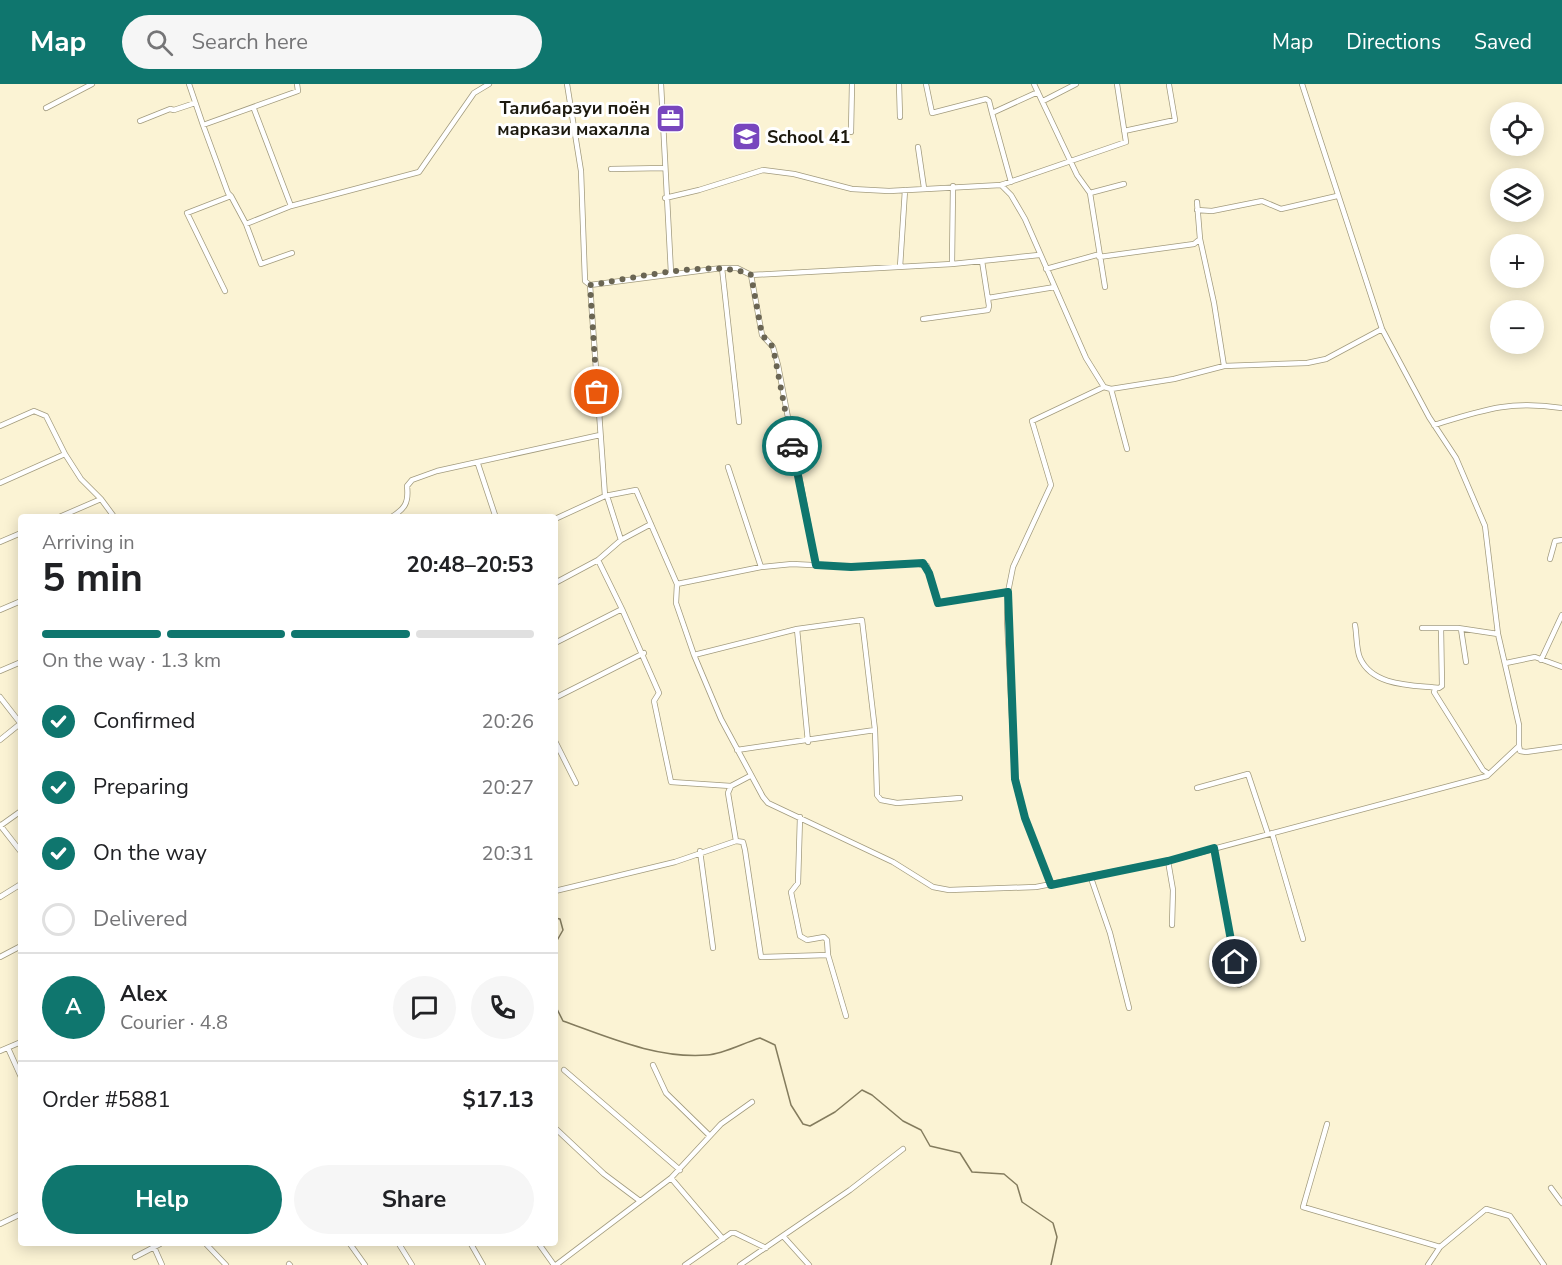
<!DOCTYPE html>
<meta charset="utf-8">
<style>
body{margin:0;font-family:"Nunito Sans",sans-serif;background:#f6f6f6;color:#202124;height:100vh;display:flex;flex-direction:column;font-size:22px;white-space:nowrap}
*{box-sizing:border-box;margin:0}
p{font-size:20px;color:#757577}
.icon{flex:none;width:33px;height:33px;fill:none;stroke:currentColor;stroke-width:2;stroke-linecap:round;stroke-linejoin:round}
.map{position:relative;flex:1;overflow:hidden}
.drawer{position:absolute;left:18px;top:430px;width:540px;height:732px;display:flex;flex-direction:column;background:#fff;border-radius:6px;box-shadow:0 3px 15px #0003}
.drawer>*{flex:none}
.buttons{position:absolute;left:1490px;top:18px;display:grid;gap:12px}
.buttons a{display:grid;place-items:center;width:54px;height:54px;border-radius:50%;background:#fff;box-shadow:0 3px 15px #0003;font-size:30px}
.pin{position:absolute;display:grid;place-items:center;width:51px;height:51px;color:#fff;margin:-26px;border:3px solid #fff;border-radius:50%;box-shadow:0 2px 6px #0007}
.courier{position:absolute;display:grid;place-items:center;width:60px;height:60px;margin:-30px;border:4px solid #0f766e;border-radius:50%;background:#fff;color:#222;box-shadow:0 2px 8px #0007}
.headline em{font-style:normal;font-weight:700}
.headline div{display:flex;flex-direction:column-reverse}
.headline{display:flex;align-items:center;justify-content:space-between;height:102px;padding:0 24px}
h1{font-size:39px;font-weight:700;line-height:45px}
.bar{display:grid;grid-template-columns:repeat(4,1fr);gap:9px 6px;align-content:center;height:72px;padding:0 24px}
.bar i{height:8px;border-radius:4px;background:#e0e0e0}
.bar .selected{background:#0f766e}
.bar p{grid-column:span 4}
.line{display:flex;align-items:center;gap:15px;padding:0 24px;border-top:2px solid #e0e0e0}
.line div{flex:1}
.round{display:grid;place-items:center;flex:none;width:63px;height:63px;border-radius:32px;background:#f6f6f6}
ol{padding:0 24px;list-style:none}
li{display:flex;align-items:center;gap:18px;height:66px}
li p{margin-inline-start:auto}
li .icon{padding:6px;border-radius:50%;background:#0f766e;color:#fff;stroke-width:4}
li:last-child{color:#757577}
li i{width:33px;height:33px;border:3px solid #e0e0e0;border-radius:50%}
.action{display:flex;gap:12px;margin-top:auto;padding:12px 24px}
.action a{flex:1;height:69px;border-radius:36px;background:#0f766e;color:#fff;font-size:24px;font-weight:700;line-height:69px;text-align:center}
.action a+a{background:#f6f6f6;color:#202124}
header{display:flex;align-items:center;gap:36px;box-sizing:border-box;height:84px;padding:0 30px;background:#0f766e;color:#fff}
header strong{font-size:28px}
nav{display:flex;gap:33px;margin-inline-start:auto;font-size:21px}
.search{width:420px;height:54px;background:#f6f6f6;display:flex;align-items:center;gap:15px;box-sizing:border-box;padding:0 21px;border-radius:33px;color:#757577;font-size:22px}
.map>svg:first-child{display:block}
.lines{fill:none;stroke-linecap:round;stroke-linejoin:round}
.stream{stroke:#847c5e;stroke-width:1.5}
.minor-casing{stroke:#a29b7e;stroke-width:6}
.minor{stroke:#fff;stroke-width:4.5}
.done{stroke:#6a6553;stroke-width:6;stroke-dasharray:0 10.8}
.route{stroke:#0f766e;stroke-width:8}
.labels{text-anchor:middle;stroke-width:6;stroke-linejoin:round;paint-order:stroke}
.poi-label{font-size:18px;font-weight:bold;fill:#1c190e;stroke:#fff;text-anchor:end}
</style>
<header>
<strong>Map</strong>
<div class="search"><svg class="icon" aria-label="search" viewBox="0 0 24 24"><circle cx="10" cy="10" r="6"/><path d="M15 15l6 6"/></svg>Search here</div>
<nav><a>Map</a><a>Directions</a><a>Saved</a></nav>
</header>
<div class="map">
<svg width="1562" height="1181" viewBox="0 0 1562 1181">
<rect width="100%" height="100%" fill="#fbf3d4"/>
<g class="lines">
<path class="stream" d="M555,834L560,835L563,846L555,860
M555,921L563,937C608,953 657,975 707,971C724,970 743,959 760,954L775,961L791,1021L803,1040L810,1042L835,1028L862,1006L872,1011L903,1037L921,1046L930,1062L960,1069L972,1088L1004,1090L1017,1101L1022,1118L1053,1139L1057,1153L1051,1181"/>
<defs>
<path id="minor" d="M189,0L203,41L298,7L297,0
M567,0L581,87L585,197L590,201
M661,0L671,189
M899,0L900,33
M926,0L932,29L986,15L989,17L992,29
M1034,0L1077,91L1090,109L1105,203
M1043,17L1076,0
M46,24L92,0
M254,25L291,122L419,88L474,9L489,0
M140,37L170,25L174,26L195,19
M203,41L228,109L231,112
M1124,47L1175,36L1169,1
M851,48L852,0
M918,63L924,104
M611,85L664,84
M1011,98L992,29L1038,8
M1001,101L1011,111L1025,135L1086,274L1104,303
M1090,109L1124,100
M665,114L699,106L763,86L794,90L852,105L889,107L1001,101L1126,58L1117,0
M1197,126L1212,127L1262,117L1281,125L1337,112
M246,140L261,180L292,169
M1200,155L1214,219L1224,282
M1099,173L1194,160L1200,155L1197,118
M952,180L953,102
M900,183L905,106
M722,184L739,338
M1046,185L1100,170
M751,191L762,251L773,263L778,281L816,481
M225,207L187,129L231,112L246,140L291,122
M988,214L1055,203
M923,235L988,226L989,222L982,177
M1111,305L1127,365
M1434,341C1483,326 1510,316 1562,324
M0,342L34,327L46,332L65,370
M478,380L496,434
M728,383L761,483
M0,399L65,370L81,395L101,415
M605,412L590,201L722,184H737L751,191L952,180L1039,171
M607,412L621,456
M57,434L101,415L115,434
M390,434C405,425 409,419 407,402L412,396L437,387L600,351
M555,435L605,412L636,406L677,500L676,519L694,571L721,635L763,713L768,719L893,778L933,803L949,806L1036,803L1168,777L1487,692L1519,662V641L1498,550L1485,442L1456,374L1429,333L1382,245L1302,0
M0,458L21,449
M1550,475L1555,457L1562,456
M555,499L598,476L621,456L651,440
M677,500L761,483L792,480L851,483L915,479L927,482L938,519L1008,508
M622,525L659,609L654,617L671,698L731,702
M0,526L21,517
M1355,541C1357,551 1356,565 1360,574C1373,603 1413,601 1439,604L1442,602L1441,544
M1422,544H1458L1498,550
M797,545L808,658
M1461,545L1466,578
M555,559L622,525L598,476
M694,571L797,545L862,536L875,646L737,666
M1541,576L1562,531
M1506,579L1535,573L1562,583
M0,587L21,578
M1436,604L1434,608L1483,686L1489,690
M0,613L21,640
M555,614L644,569
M875,646L877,711L881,716L897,719L960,714
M0,656L21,639
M555,657L576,699
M1519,662L1520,667L1526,668L1562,663
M1197,704L1248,690L1268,750
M800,733L798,799L791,808L800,852L807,856L824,853L827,856L828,871L846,932
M0,741L21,768
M0,742L21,727
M1272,749L1303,855
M736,757L743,758L745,766L761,873L828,871
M1214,764L1239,901
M700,767L713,864
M1168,777L1173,806L1172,841
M1091,794L1110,849L1129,924
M1051,801L1025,734L1015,695L1007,535L1008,508L1013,483L1051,401L1032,337L1104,303L1111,305L1174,295L1224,282L1307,279L1326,275L1382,245
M555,807L675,778L736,757L728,709L731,702L750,692
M0,813L21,800
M0,873L21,862
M8,964L21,993
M0,967L21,958
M653,981L666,1009L710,1052
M564,986L680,1086
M1327,1040L1303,1123L1440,1163
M555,1044L604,1090L640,1117
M671,1094L723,1155
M1551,1104L1562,1119
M0,1140L21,1130
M783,1152L809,1181
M206,1160L226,1181
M350,1160L365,1181
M399,1160L412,1181
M471,1160L483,1181
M539,1160L554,1181
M154,1163L162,1181
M135,1173L160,1160
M289,1180L290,1181
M556,1181L671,1094L721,1040L752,1018
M685,1181L731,1149H735L766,1164
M740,1181L850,1106L903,1065
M1428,1181L1440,1163L1486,1125L1510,1132L1544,1181"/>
</defs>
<use href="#minor" class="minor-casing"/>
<use href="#minor" class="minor"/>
</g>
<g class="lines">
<path class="done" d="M597,308L590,201C630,195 716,174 751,191L762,251L773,263L792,362"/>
<path class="route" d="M792,362L816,481L851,483L923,479L929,489L938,519L1008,508L1015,695L1025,734L1051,801L1168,777L1214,764L1235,878"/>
</g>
<defs>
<symbol id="office-square" viewBox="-11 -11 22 22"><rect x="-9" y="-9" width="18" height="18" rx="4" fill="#7846be" stroke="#fff"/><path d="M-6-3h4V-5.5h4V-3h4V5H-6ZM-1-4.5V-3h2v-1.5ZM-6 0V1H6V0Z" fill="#fff"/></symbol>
<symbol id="school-square" viewBox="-11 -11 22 22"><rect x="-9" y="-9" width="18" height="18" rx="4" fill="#7846be" stroke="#fff"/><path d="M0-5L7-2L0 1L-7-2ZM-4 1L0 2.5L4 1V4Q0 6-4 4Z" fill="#fff"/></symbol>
</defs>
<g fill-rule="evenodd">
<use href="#office-square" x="654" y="18" width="33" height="33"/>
<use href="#school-square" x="730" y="36" width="33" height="33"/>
</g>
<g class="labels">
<g class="poi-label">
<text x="650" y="30">Талибарзуи поён<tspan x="650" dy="21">маркази махалла</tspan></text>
<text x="767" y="59" text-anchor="start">School 41</text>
</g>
</g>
</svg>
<div class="buttons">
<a><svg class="icon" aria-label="locate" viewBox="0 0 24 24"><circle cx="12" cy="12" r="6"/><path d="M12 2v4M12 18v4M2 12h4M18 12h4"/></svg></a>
<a><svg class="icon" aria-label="layers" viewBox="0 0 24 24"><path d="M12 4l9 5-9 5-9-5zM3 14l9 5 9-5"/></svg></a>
<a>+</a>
<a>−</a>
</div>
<div class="pin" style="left:597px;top:308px;background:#ea580c"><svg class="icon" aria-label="bag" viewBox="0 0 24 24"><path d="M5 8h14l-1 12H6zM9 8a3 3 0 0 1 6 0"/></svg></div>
<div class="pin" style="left:1235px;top:878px;background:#1f2937"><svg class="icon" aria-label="home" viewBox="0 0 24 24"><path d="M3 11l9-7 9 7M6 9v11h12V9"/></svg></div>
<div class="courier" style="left:792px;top:362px"><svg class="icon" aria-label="car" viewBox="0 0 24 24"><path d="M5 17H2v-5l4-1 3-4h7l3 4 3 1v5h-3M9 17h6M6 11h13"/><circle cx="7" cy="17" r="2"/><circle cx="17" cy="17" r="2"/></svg></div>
<section class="drawer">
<div class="headline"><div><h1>5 min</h1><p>Arriving in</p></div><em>20:48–20:53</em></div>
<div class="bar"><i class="selected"></i><i class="selected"></i><i class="selected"></i><i></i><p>On the way · 1.3 km</p></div>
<ol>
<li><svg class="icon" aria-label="check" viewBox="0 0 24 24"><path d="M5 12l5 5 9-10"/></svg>Confirmed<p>20:26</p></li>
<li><svg class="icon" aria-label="check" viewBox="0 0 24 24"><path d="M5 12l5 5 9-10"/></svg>Preparing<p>20:27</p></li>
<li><svg class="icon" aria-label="check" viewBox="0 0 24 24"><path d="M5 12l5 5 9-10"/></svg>On the way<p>20:31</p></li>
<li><i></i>Delivered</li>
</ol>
<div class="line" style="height:108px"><b class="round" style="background:#0f766e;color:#fff">A</b><div><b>Alex</b><p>Courier · 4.8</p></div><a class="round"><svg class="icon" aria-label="chat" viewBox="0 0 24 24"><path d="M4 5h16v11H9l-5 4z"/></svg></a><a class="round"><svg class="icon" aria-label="phone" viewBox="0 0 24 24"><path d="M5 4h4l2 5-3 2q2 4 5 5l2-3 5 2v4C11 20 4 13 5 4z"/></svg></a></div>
<div class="line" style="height:78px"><div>Order #5881</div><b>$17.13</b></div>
<div class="action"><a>Help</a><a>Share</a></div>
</section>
</div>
